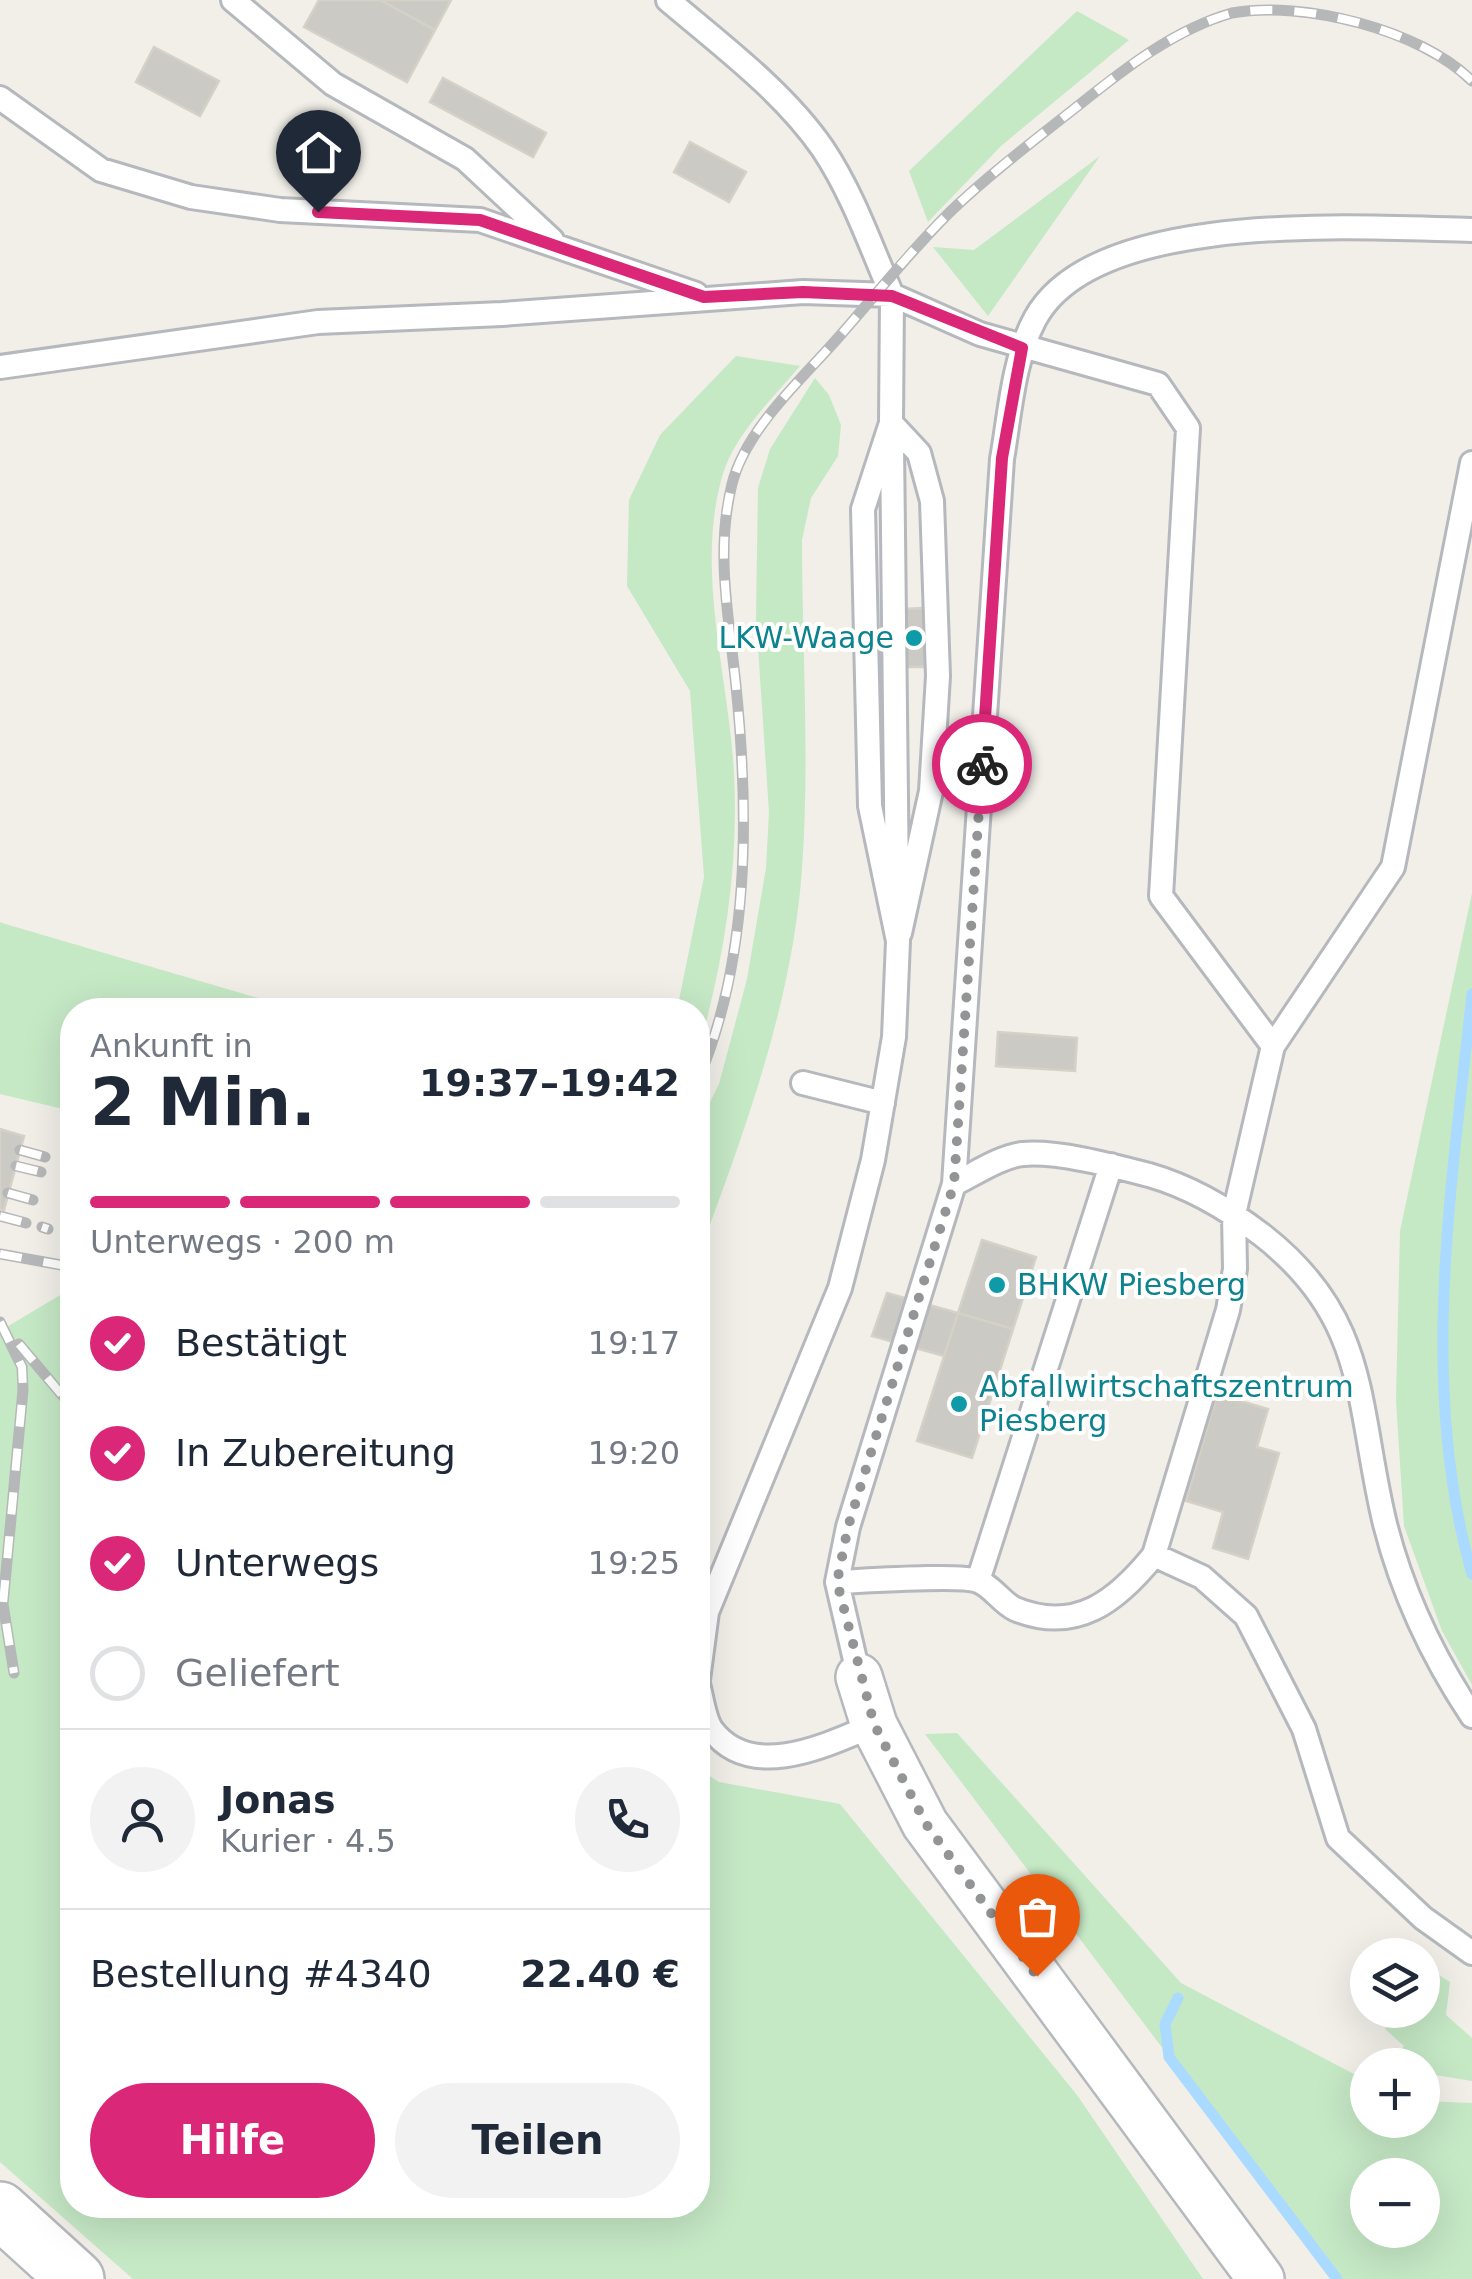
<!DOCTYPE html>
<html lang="de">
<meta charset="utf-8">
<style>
body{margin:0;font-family:"DejaVu Sans",sans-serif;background:#f2f2f3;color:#1f2937;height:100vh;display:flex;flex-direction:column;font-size:38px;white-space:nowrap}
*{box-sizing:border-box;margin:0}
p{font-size:32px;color:#747a83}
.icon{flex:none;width:55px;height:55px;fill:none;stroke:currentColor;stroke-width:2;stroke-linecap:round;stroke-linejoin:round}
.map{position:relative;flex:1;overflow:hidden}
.panel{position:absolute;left:60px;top:998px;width:650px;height:1220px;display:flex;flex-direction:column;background:#fff;border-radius:40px;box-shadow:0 10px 40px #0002}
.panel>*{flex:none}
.controls{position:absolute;left:1350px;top:1938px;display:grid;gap:20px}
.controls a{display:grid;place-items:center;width:90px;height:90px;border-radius:50%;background:#fff;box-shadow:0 10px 40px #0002;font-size:50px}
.pin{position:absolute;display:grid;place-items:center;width:85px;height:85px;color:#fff;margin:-102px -42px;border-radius:50% 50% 50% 0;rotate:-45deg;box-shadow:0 0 10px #0007}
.pin .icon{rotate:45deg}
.courier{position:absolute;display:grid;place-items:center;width:100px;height:100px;margin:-50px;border:8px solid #db2777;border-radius:50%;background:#fff;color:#222;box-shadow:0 2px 12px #0007}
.summary em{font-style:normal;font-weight:700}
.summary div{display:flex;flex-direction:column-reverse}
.summary{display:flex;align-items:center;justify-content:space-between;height:170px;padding:0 30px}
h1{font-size:65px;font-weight:700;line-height:75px}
.bar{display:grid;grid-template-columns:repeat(4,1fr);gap:15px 10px;align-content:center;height:120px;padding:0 30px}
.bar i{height:12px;border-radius:8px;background:#e0e1e3}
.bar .selected{background:#db2777}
.bar p{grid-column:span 4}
.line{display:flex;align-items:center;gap:25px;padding:0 30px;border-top:2px solid #e0e1e3}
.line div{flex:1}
.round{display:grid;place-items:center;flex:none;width:105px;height:105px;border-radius:52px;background:#f2f2f3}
ol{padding:0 30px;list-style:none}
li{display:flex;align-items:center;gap:30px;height:110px}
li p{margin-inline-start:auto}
li .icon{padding:10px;border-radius:50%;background:#db2777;color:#fff;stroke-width:4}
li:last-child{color:#747a83}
li i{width:55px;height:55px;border:5px solid #e0e1e3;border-radius:50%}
.cta{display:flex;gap:20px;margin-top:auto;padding:20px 30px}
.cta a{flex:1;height:115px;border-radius:60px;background:#db2777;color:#fff;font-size:40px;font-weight:700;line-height:115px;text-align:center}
.cta a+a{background:#f2f2f3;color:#1f2937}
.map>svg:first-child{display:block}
.green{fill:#c5e8c5;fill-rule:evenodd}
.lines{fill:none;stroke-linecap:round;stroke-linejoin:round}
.stream{stroke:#aadaff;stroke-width:11}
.building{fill:#cccac5;stroke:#d6d1c6;stroke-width:2.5}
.service-casing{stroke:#b5b8bc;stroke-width:28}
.minor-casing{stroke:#b5b8bc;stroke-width:50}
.tertiary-casing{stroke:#b5b8bc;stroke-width:60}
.service{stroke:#fff;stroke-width:22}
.minor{stroke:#fff;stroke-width:45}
.tertiary{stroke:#fff;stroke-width:55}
.rail-casing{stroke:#b6b7b8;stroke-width:11}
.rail{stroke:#fff;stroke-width:8;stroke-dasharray:22;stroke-linecap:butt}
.done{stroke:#929495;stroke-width:10;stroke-dasharray:0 18}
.route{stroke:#db2777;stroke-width:12}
.culture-dot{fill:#0f9aa8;stroke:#fff;stroke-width:4}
.labels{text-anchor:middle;stroke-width:8;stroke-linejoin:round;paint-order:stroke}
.culture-label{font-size:30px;fill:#0d838f;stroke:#fff;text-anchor:start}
</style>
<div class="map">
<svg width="1472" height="2279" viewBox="0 0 1472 2279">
<rect width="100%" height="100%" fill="#f1efe8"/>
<path class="green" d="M1077,11L1129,40L1001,146L928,222L909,171Z
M1100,156L988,316L933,247L974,250Z
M736,356L800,366C772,399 734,435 722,477C695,572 729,678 734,773C739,868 724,961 698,1052V1010H677L704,877L690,691L627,586L629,500L660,435Z
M815,378L829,395L841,425L838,456L811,498L802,540C802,649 810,760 802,868C793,1002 744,1133 698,1257V1126L719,1084L747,979L766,868L769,812L756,617L758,488L770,449Z
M1472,893V1685L1442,1631L1404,1526L1396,1400L1400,1231Z
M0,922L2,923L299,1010H72V1116L67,1110L0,1094Z
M72,1288V2205H698V1769L719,1782L840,1804L1077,2095L1203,2279H133L0,2162V1331Z
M957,1733L1181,1983L1367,2081L1368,2120H1422L1423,2101L1472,2103V2279H1337L925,1734ZM1368,2175H1422V2230H1368Z
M1423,1965L1450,1982L1446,2015L1472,2038V2081L1423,2073L1422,2065H1394L1404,2046L1385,2029L1406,2010H1422Z"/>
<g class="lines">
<path class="stream" d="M1472,994C1452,1185 1418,1386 1472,1574
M1178,1998L1165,2024L1169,2057L1337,2279"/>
</g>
<path class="building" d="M319,0H380L435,30L407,82L304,27Z
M380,0H451L435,30Z
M154,47L219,81L200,116L136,82Z
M443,78L546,133L533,157L430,102Z
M690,142L746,172L729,202L674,172Z
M923,608L925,667H905L904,609Z
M998,1032L1077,1038L1075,1071L996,1066Z
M0,1129L24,1136L4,1210L0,1209Z
M982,1240L1036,1257L1013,1329L958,1313Z
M887,1293L958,1313L944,1356L872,1336Z
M958,1313L1013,1329L972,1458L917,1441Z
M1217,1394L1268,1409L1257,1447L1279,1453L1248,1559L1213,1548L1223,1512L1186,1501Z"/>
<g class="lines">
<defs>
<path id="service" d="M233,0L333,84L465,159L552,240
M0,98L101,170L191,197L280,210L480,220L696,294
M0,367L318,322L502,314L803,292L892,295C871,247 853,194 823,149C784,92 721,45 668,0
M891,423L919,453L932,501L938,676L931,791L900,933
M892,444L897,887
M1273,1046L1393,867L1472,463
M803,1083L883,1103
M954,1184C973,1175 1001,1156 1023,1154C1059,1151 1114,1166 1149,1175C1191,1187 1228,1209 1262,1235C1370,1319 1356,1404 1385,1524C1403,1595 1432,1656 1472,1716
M1154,1555L1202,1577L1246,1616L1304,1729L1338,1838L1423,1918L1472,1953
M978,1581L1111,1165
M859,1677L837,1582L848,1527L954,1184L1002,459C1010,413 1013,360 1035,319C1095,208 1362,228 1472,230
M698,1680L707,1612L840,1288L873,1160L894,1037L898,941L870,806L863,509L891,423L892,295L980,334L1158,384L1188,428L1161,896L1273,1046L1234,1214L1235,1269L1228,1310L1154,1555C1117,1601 1076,1634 1015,1609C1002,1603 992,1586 978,1581C960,1574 863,1581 837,1582
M698,1684C702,1698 704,1719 712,1730C751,1782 827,1745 874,1725"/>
<path id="minor" d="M859,1677L874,1725L925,1824L1261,2279"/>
<path id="tertiary" d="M0,2210L76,2279"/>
</defs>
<use href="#service" class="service-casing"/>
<use href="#minor" class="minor-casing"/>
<use href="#tertiary" class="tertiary-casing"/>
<use href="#service" class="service"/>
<use href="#minor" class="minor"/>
<use href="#tertiary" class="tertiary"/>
<defs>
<path id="rail" d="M698,1080C750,959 749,814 736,686C729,617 715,552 732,484C746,429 801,380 837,339C875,296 911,250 952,210C991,173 1036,139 1079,105C1124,69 1175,29 1232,13C1303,0 1421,30 1472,81
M20,1150L45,1157
M16,1166L41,1172
M8,1193L33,1200
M0,1216L26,1223
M42,1227L48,1229
M0,1254L72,1267
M0,1322L22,1367L23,1390L3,1604L14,1673
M19,1344L72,1407"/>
</defs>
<use href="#rail" class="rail-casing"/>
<use href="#rail" class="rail"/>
</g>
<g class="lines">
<path class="done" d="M982,764L954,1184L848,1527L837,1582L874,1724L926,1824L1037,1976"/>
<path class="route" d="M318,212L480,220L704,297L803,292L892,296L1022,348L1002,458L982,764"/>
</g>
<g class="culture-dot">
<circle cx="914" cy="638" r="10"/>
<circle cx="997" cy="1285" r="10"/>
<circle cx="959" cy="1404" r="10"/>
</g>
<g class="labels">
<g class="culture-label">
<text x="894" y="648" text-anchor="end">LKW-Waage</text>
<text x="1017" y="1295">BHKW Piesberg</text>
<text x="979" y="1397">Abfallwirtschaftszentrum<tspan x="979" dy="34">Piesberg</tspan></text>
</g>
</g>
</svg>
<div class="controls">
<a><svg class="icon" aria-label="layers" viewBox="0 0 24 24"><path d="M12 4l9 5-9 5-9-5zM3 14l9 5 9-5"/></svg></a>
<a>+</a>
<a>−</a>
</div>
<div class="pin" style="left:1037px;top:1976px;background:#ea580c"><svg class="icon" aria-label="bag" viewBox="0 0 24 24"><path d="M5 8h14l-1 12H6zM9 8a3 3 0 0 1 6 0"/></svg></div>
<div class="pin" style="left:318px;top:212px;background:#1f2937"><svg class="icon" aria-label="home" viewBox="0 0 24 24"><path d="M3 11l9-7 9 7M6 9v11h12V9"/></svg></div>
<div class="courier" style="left:982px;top:764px"><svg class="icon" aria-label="bike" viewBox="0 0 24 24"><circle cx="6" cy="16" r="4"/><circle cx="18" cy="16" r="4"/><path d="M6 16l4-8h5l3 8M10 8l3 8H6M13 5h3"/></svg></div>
<section class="panel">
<div class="summary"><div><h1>2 Min.</h1><p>Ankunft in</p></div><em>19:37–19:42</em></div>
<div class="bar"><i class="selected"></i><i class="selected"></i><i class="selected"></i><i></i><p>Unterwegs · 200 m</p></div>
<ol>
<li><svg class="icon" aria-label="check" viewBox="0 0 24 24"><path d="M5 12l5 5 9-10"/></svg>Bestätigt<p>19:17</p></li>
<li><svg class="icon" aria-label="check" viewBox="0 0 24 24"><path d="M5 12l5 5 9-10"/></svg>In Zubereitung<p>19:20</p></li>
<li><svg class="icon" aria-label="check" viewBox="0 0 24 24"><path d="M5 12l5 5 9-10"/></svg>Unterwegs<p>19:25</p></li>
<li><i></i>Geliefert</li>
</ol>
<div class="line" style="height:180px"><a class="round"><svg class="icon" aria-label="person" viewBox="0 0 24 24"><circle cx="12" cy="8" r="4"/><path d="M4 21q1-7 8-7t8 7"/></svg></a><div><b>Jonas</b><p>Kurier · 4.5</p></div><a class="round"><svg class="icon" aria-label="phone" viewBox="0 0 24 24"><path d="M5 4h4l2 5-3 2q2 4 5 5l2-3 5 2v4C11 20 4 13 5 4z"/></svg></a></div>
<div class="line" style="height:130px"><div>Bestellung #4340</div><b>22.40 €</b></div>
<div class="cta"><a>Hilfe</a><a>Teilen</a></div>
</section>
</div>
